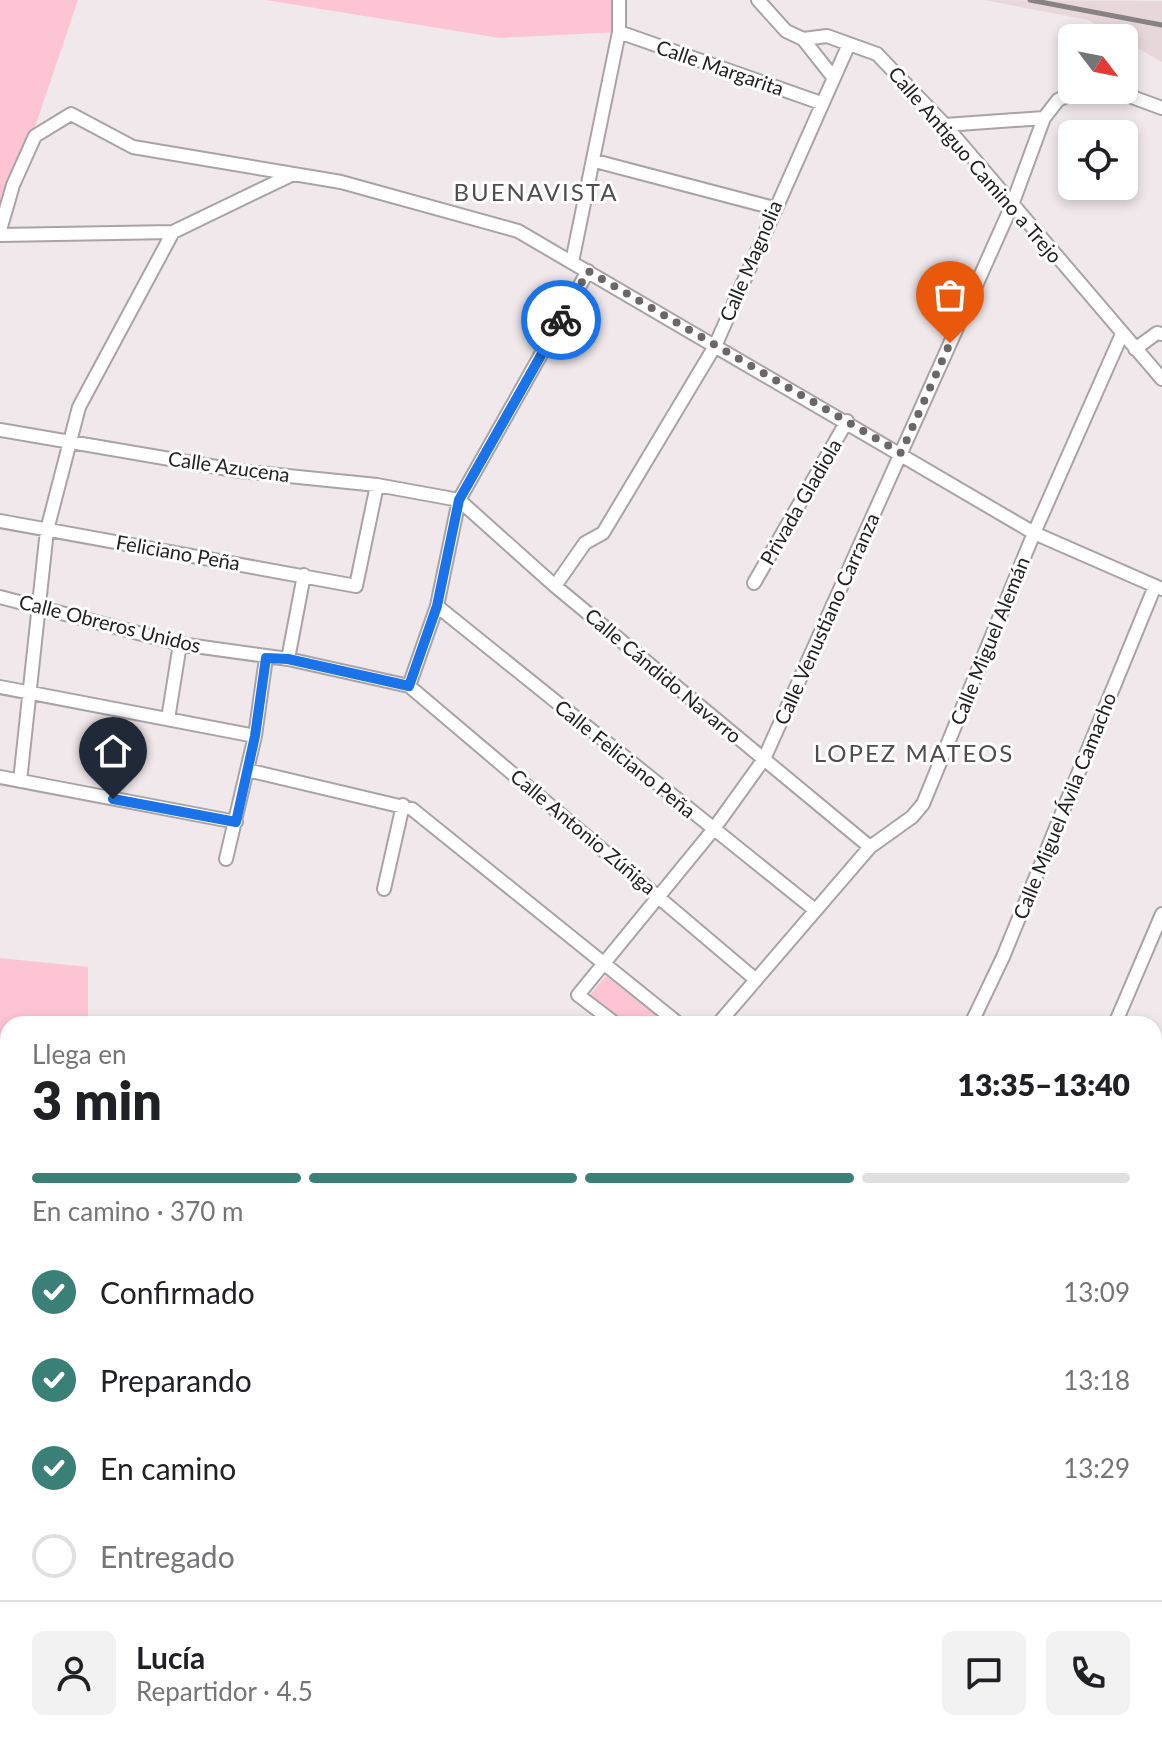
<!DOCTYPE html>
<html lang="es">
<meta charset="utf-8">
<style>
body{margin:0;font-family:Lato,sans-serif;background:#f2f2f2;color:#202124;height:100vh;display:flex;flex-direction:column;font-size:30px;white-space:nowrap}
*{box-sizing:border-box;margin:0}
p{font-size:26px;color:#757577}
.icon{flex:none;width:44px;height:44px;fill:none;stroke:currentColor;stroke-width:2;stroke-linecap:round;stroke-linejoin:round}
.map{position:relative;flex:1;overflow:hidden}
.side{position:absolute;left:0px;top:1016px;width:1162px;height:746px;display:flex;flex-direction:column;background:#fff;border-radius:24px 24px 0 0;box-shadow:0 4px 12px #0003}
.side>*{flex:none}
.needle{width:52px;rotate:122deg}
.tools{position:absolute;left:1058px;top:24px;display:grid;gap:16px}
.tools a{display:grid;place-items:center;width:80px;height:80px;border-radius:12px;background:#fff;box-shadow:0 4px 12px #0003;font-size:40px}
.pin{position:absolute;display:grid;place-items:center;width:68px;height:68px;color:#fff;margin:-82px -34px;border-radius:50% 50% 50% 0;rotate:-45deg;box-shadow:0 0 8px #0007}
.pin .icon{rotate:45deg}
.courier{position:absolute;display:grid;place-items:center;width:80px;height:80px;margin:-40px;border:6px solid #1a73e8;border-radius:50%;background:#fff;color:#222;box-shadow:0 2px 10px #0007}
.summary em{font-style:normal;font-weight:800}
.summary div{display:flex;flex-direction:column-reverse}
.summary{display:flex;align-items:center;justify-content:space-between;height:136px;padding:0 32px}
h1{font-size:52px;font-weight:800;line-height:60px}
.bar{display:grid;grid-template-columns:repeat(4,1fr);gap:12px 8px;align-content:center;height:96px;padding:0 32px}
.bar i{height:10px;border-radius:6px;background:#e0e0e0}
.bar .active{background:#3b8077}
.bar p{grid-column:span 4}
.line{display:flex;align-items:center;gap:20px;padding:0 32px;border-top:2px solid #e0e0e0}
.line div{flex:1}
.round{display:grid;place-items:center;flex:none;width:84px;height:84px;border-radius:12px;background:#f2f2f2}
ol{padding:0 32px;list-style:none}
li{display:flex;align-items:center;gap:24px;height:88px}
li p{margin-inline-start:auto}
li .icon{padding:8px;border-radius:50%;background:#3b8077;color:#fff;stroke-width:4}
li:last-child{color:#757577}
li i{width:44px;height:44px;border:4px solid #e0e0e0;border-radius:50%}
.map>svg:first-child{display:block}
.built{fill:#e7d7db}
.green{fill:#fdc4d4}
.building{fill:#d89eae}
.lines{fill:none;stroke-linecap:round;stroke-linejoin:round}
.street-casing{stroke:#aaa3a5;stroke-width:16}
.secondary-casing{stroke:#aaa3a5;stroke-width:20}
.street{stroke:#fff;stroke-width:12}
.secondary{stroke:#fff;stroke-width:16}
.rail{stroke:#888284;stroke-width:5}
.done{stroke:#6b6768;stroke-width:8;stroke-dasharray:0 14.4}
.route{stroke:#1a73e8;stroke-width:10}
.labels{text-anchor:middle;stroke-width:6;stroke-linejoin:round;paint-order:stroke}
.street-label{font-size:20px;fill:#242122;stroke:#fff}
.quarter-label{font-size:24px;letter-spacing:2px;fill:#524c4e;stroke:#fff}
</style>
<div class="map">
<svg width="1162" height="1761" viewBox="0 0 1162 1761">
<rect width="100%" height="100%" fill="#f0e8ea"/>
<path class="built" d="M984,0L1162,1V62L1088,20Z"/>
<path class="green" d="M0,0H78L0,230Z
M266,0H623L619,32L500,38Z
M0,958L88,967V1024H8V1365H0Z
M606,976L669,1024H624L588,997Z
M206,1754H386L385,1761H205Z"/>
<path class="building" d="M1162,1139V1218L1154,1234V1143Z
M1154,1235L1162,1238V1249L1154,1269Z
M1154,1397L1162,1401V1726L1154,1722Z
M795,1754H902L899,1761H792Z
M986,1754H1007L1008,1761H983Z
M1023,1754H1054L1059,1761H1024Z
M1089,1754H1152L1140,1761H1094Z"/>
<g class="lines">
<defs>
<path id="street" d="M758,0L786,31L803,39L827,36L877,54L945,125L1162,379
M619,32L821,103
M803,39L833,77
M1113,90L1162,108
M945,125L1044,118
M595,161L774,208
M0,230L13,185L35,136L71,114L133,147L341,182L518,231L1034,533L1162,589
M0,235L173,232
M572,262L619,32V0
M1135,349L1157,333L1162,334
M0,430L240,471L377,485L459,500L555,586L870,847
M0,521L356,586L377,485
M754,583L847,421
M555,586L585,543L603,533L715,346L849,44
M0,597L180,644L288,659L409,686L755,979
M437,606L815,910
M288,659L304,575
M409,686L437,606L459,500L588,271
M0,687L255,736
M168,719L180,644
M247,770L412,809L679,1024
M0,777L236,822
M20,781L47,530L79,407L173,232L289,176
M226,859L255,736L266,658
M384,889L403,805
M616,1024L578,995L713,830L764,759L1012,205L1044,118L1058,100L1079,90
M718,1024L870,847L912,817L923,804L1034,533L1122,334
M971,1024L1003,957L1155,586
M1115,1024L1162,914
M1154,1124L1162,1120
M1154,1376L1162,1380
M0,1389H8
M0,1495H8
M0,1597H8
M0,1696H8
M1154,1726L1162,1730
M1014,1754L1016,1761
M1065,1754L1070,1761
M192,1761L193,1754
M667,1761L669,1754
M909,1761L912,1754"/>
<path id="secondary" d="M1154,1334L1162,1317
M976,1761L979,1754"/>
</defs>
<use href="#street" class="street-casing"/>
<use href="#secondary" class="secondary-casing"/>
<use href="#street" class="street"/>
<use href="#secondary" class="secondary"/>
<path class="rail" d="M1030,0L1162,25
M1154,1288L1162,1269
M948,1761L951,1754"/>
</g>
<g class="lines">
<path class="done" d="M561,320L588,271L901,453L950,343"/>
<path class="route" d="M113,799L236,822L255,736L266,658L288,659L409,686L437,606L459,500L561,320"/>
</g>
<g class="labels">
<g class="street-label">
<text transform="translate(720 68) rotate(19)" y="7">Calle Margarita</text>
<text transform="translate(975 165) rotate(49)" y="7">Calle Antiguo Camino a Trejo</text>
<text transform="translate(751 261) rotate(-67)" y="7">Calle Magnolia</text>
<text transform="translate(229 467) rotate(8)" y="7">Calle Azucena</text>
<text transform="translate(801 502) rotate(-60)" y="7">Privada Gladiola</text>
<text transform="translate(178 553) rotate(10)" y="7">Feliciano Peña</text>
<text transform="translate(827 619) rotate(-66)" y="7">Calle Venustiano Carranza</text>
<text transform="translate(110 624) rotate(14)" y="7">Calle Obreros Unidos</text>
<text transform="translate(990 641) rotate(-68)" y="7">Calle Miguel Alemán</text>
<text transform="translate(663 676) rotate(40)" y="7">Calle Cándido Navarro</text>
<text transform="translate(625 759) rotate(39)" y="7">Calle Feliciano Peña</text>
<text transform="translate(1065 806) rotate(-68)" y="7">Calle Miguel Ávila Camacho</text>
<text transform="translate(583 832) rotate(40)" y="7">Calle Antonio Zúñiga</text>
</g>
<g class="quarter-label">
<text x="536" y="201">BUENAVISTA</text>
<text x="914" y="762">LOPEZ MATEOS</text>
</g>
</g>
</svg>
<div class="tools">
<a><svg class="needle" viewBox="-14 -14 28 28"><path d="M0-13l5 13h-10z" fill="#e53935"/><path d="M0 13l5-13h-10z" fill="#757577"/></svg></a>
<a><svg class="icon" aria-label="locate" viewBox="0 0 24 24"><circle cx="12" cy="12" r="6"/><path d="M12 2v4M12 18v4M2 12h4M18 12h4"/></svg></a>
</div>
<div class="pin" style="left:950px;top:343px;background:#ea580c"><svg class="icon" aria-label="bag" viewBox="0 0 24 24"><path d="M5 8h14l-1 12H6zM9 8a3 3 0 0 1 6 0"/></svg></div>
<div class="pin" style="left:113px;top:799px;background:#1f2937"><svg class="icon" aria-label="home" viewBox="0 0 24 24"><path d="M3 11l9-7 9 7M6 9v11h12V9"/></svg></div>
<div class="courier" style="left:561px;top:320px"><svg class="icon" aria-label="bike" viewBox="0 0 24 24"><circle cx="6" cy="16" r="4"/><circle cx="18" cy="16" r="4"/><path d="M6 16l4-8h5l3 8M10 8l3 8H6M13 5h3"/></svg></div>
<section class="side">
<div class="summary"><div><h1>3 min</h1><p>Llega en</p></div><em>13:35–13:40</em></div>
<div class="bar"><i class="active"></i><i class="active"></i><i class="active"></i><i></i><p>En camino · 370 m</p></div>
<ol>
<li><svg class="icon" aria-label="check" viewBox="0 0 24 24"><path d="M5 12l5 5 9-10"/></svg>Confirmado<p>13:09</p></li>
<li><svg class="icon" aria-label="check" viewBox="0 0 24 24"><path d="M5 12l5 5 9-10"/></svg>Preparando<p>13:18</p></li>
<li><svg class="icon" aria-label="check" viewBox="0 0 24 24"><path d="M5 12l5 5 9-10"/></svg>En camino<p>13:29</p></li>
<li><i></i>Entregado</li>
</ol>
<div class="line" style="height:144px"><a class="round"><svg class="icon" aria-label="person" viewBox="0 0 24 24"><circle cx="12" cy="8" r="4"/><path d="M4 21q1-7 8-7t8 7"/></svg></a><div><b>Lucía</b><p>Repartidor · 4.5</p></div><a class="round"><svg class="icon" aria-label="chat" viewBox="0 0 24 24"><path d="M4 5h16v11H9l-5 4z"/></svg></a><a class="round"><svg class="icon" aria-label="phone" viewBox="0 0 24 24"><path d="M5 4h4l2 5-3 2q2 4 5 5l2-3 5 2v4C11 20 4 13 5 4z"/></svg></a></div>
</section>
</div>
